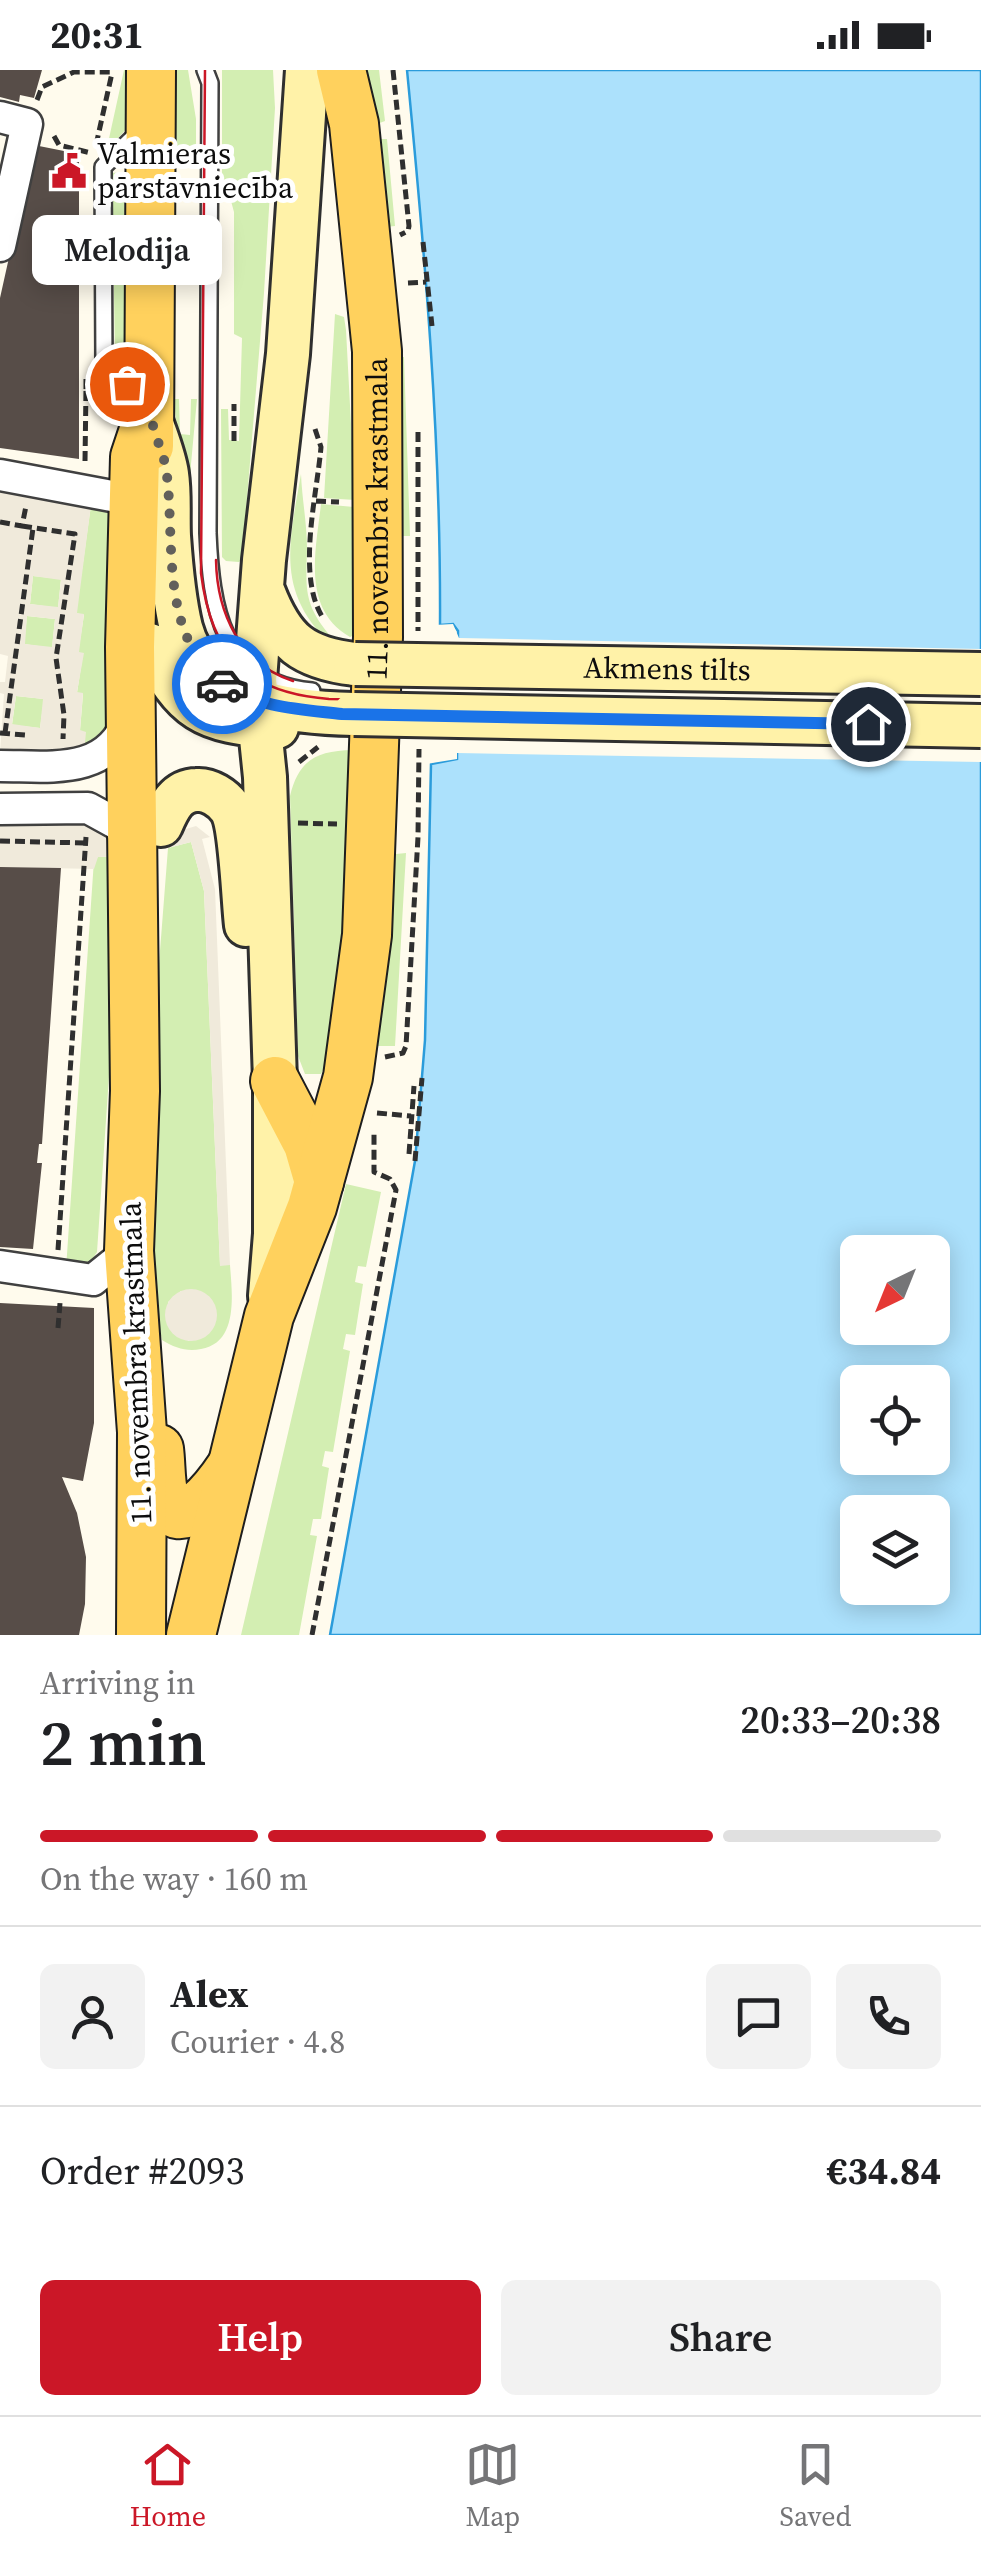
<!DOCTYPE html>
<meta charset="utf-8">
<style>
body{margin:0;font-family:"Source Serif 4",serif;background:#f2f2f2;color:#202124;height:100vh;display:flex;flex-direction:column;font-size:38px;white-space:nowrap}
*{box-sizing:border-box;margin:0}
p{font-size:32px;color:#757577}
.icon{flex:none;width:55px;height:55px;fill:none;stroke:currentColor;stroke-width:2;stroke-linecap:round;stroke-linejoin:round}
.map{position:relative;height:1565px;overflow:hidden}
.panel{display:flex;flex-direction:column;background:#fff;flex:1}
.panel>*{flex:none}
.needle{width:65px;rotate:223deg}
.controls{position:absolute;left:840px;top:1165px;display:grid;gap:20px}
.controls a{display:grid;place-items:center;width:110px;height:110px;border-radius:15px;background:#fff;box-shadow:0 5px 25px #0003;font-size:50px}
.pin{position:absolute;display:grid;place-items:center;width:85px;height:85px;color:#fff;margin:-42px;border:5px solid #fff;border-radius:50%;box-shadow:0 2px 10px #0007}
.courier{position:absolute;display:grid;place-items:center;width:100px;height:100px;margin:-50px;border:8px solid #1a73e8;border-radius:50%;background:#fff;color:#222;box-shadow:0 2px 12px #0007}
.bubble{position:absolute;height:70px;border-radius:15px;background:#fff;box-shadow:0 5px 25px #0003;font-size:32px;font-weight:600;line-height:70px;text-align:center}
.head em{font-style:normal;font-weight:600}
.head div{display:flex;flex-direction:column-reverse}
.head{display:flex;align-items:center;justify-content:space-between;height:170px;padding:0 40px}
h1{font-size:65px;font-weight:600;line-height:75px}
.bar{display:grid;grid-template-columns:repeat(4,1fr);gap:15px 10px;align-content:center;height:120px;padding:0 40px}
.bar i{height:12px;border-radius:8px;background:#e0e0e0}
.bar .active{background:#cb1727}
.bar p{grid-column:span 4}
.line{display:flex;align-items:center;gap:25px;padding:0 40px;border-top:2px solid #e0e0e0}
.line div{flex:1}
.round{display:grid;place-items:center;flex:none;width:105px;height:105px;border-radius:15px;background:#f2f2f2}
.primary-button{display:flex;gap:20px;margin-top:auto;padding:20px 40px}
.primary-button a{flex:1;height:115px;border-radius:15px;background:#cb1727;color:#fff;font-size:40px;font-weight:600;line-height:115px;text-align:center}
.primary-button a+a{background:#f2f2f2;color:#202124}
.status{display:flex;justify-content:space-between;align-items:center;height:70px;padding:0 50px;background:#fff;direction:ltr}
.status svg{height:28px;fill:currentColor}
.dock{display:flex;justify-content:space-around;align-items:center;height:140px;border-top:2px solid #e0e0e0;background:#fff;font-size:28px;color:#757577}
.dock a{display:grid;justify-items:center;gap:5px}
.dock .active{color:#cb1727}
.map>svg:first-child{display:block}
.green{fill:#d3eeb2;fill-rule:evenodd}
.plaza{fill:#f0eadb;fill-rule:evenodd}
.water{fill:#ace1fc;stroke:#2b9cdb;stroke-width:2.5;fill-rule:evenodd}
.pier{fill:#fffbed}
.building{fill:#574d48}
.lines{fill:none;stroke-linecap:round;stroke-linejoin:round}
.lane-casing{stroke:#404040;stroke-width:20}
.street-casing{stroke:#404040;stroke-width:35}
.secondary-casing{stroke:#2f2f2f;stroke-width:48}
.primary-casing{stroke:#1e1e1e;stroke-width:52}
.path{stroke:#2f2f2f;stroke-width:5;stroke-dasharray:10 5;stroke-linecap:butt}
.lane{stroke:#fff;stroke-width:15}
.street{stroke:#fff;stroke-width:30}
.secondary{stroke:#fff2a8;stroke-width:42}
.primary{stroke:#ffd15d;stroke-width:48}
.tram{stroke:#cb1727;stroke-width:2.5}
.secondary-bridge-casing{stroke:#2f2f2f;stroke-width:48;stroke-linecap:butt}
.secondary-bridge{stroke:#fff2a8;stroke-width:42}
.done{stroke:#62605b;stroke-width:10;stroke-dasharray:0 18}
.route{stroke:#1a73e8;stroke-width:12}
.labels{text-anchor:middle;stroke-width:10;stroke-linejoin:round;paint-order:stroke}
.poi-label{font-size:30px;fill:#0d0d0d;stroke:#fff;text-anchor:start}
.street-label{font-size:30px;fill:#0d0d0d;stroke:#fff}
</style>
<div class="status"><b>20:31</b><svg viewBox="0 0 49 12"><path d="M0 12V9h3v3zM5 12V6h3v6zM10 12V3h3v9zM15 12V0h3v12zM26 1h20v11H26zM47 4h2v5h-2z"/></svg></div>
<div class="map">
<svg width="981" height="1565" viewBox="0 0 981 1565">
<rect width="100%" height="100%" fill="#fffbed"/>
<path class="green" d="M124,0H128L132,53L118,68L108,73Z
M174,0H188L196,49V87H174Z
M222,0H273L275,38L264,223L242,489L239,492L226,491L222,487L221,339H228L229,370L239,371L242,268L234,264V142L231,131L222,129Z
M356,0H379L385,51L377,54L379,69H387L395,156L376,158Z
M124,102L127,283L115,284L112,103Z
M335,244L344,247L346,260L355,430L324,428Z
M404,287L410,466H401L394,288Z
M174,329H179L180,364L190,365L191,329H197L191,394L190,510L195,566Z
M301,404C302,429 307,454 307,478C306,520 303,534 332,568V575C275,523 289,473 301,404Z
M321,434L354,437L355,565L350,567C301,539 316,480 321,434Z
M91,435L113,445L112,663L84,683L80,661L83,624L77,623L83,584L78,583L84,545L76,543Z
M33,506L61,509L58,538L30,534Z
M27,546L55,549L52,578L24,574Z
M16,626L44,629L40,658L12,655Z
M353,680L342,872L327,992L321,1004H305L298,986L290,726C299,689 317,681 353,680Z
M191,772L204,821L220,1195H230C232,1223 239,1273 201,1279C187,1282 175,1278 162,1270L153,1230L150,1009L168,778ZM181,1221L204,1267L188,1271L168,1232Z
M406,783L395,976H378L396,784Z
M124,786L97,1182L88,1196L66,1199L94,790L98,787Z
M346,1114L381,1122L366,1197L358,1196L355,1212L363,1214L355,1265L346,1264L343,1279L350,1281L333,1382L325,1381L322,1396L329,1398L321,1449H313L310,1465L317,1466L299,1565H241Z"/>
<path class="plaza" d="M0,418L91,435L77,543L84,544L79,582L84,583L77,622L83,623L80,660L86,662L84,683H0L4,624L0,623V612H5L8,586L0,584ZM33,506L61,510L58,537L30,534ZM27,546L55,549L52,577L25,574ZM16,626L43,629L40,658L12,654Z
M77,749L110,760L124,786L98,787L94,799L0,797V752Z
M196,756L210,767L202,769L215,819L230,1195L220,1196L204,821L191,772L168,778L169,764Z
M165 1245a26 26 0 1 1 52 0a26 26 0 1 1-52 0Z"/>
<path class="water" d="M407,0H981V1565H330L415,1091L425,970L431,694L457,689L458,561L453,554L440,555C441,368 425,186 407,0ZM858,1182H932V1258H858ZM858,1312H932V1388H858ZM858,1442H932V1518H858Z"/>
<path class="pier" d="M453,554L459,568L981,579V692L457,683V689L426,694L429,690L452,685L453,563L451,559L438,560L435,555Z"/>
<path class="building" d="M0,0H42L34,28L20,25L19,32L0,27Z
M34,75L79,84V389L0,378V228Z
M0,797L61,798L42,1074H39L37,1093H42L33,1179L0,1177Z
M0,1233L94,1238V1353L83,1411L62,1407L77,1443L86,1487L85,1534L79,1565H0Z"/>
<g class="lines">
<defs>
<path id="lane" d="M205,0L210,13L208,463C211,536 221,613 312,621
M140,61L103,97L104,296L141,324"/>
<path id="street" d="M0,47L27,54L0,176
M0,405L133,430
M0,696C50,696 108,706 128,649
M0,739L88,738L119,755L130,777
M0,1196L93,1210L129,1181"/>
<path id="secondary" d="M149,345C155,364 164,384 167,404C170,424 168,445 169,466C171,495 174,529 181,558C201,633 289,643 354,644
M264,523C283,572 303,588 355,594
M150,575C186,642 201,651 277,657
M161,755C168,739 176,720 197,720C209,719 223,728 230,738C241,754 243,831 246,855
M270,1226L275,1164V1011L265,707L255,610L264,490L288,284L307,0"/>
<g id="primary">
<path d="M149,376L151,0"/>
<path d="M275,1011L308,1074L319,1112"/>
<path d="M159,1379C161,1394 160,1412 164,1427C177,1474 221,1412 231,1397"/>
<path d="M141,1565L142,1362L129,1181L135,1021L130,577L135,387L149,345"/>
<path id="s1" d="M191,1565L269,1246L312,1137L348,1007L367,865L378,567L377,281L354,54L341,0"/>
</g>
</defs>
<use href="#lane" class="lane-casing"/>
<use href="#street" class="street-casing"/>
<use href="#secondary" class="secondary-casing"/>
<use href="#primary" class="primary-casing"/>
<path class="path" d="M393,0L409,156L408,161L400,165
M37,30L42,17L74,2H112
M54,66L59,75L91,83
M96,75L112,3
M423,172L432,256
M408,213L426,212
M86,309V319L112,340
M315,359L321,377C317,425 296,506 323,548
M418,362V561
M234,371V334
M85,391L86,319
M316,431L339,432
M0,452L22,456L26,436
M22,456L75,464L56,588L64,645L63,669
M0,663L26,665
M5,663L33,458
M299,692L318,677
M298,753L337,754
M0,771L87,773
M385,987L403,983L406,976L418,767L419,679
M377,1043L411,1046
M409,1084L414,1016
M415,1091L422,1008
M58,1180L86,767
M58,1258L60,1233
M312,1565L396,1120L390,1109L374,1102V1064"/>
<use href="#lane" class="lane"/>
<use href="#street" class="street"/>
<use href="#secondary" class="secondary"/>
<use href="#primary" class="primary"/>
<path class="tram" d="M205,0L201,503C211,584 246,623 329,629L981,637
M216,490C217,543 240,594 293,611"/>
<defs>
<g id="secondary-bridge">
<path id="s2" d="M355,594L981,604"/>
<path d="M354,644L981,656"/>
</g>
</defs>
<use href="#secondary-bridge" class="secondary-bridge-casing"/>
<use href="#secondary-bridge" class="secondary-bridge"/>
</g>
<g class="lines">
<path class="done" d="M127,314L151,332C148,358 165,380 167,406C175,477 160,564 222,614"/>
<path class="route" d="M222,614C260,638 298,639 342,644L868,654"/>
</g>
<defs>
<symbol id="civic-bare" viewBox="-9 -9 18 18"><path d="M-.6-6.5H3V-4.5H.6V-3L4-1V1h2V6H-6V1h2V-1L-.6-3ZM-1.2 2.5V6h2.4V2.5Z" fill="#cb1727" stroke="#fff" stroke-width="2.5" paint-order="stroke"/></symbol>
</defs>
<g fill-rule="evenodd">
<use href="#civic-bare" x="44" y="76" width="50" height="50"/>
</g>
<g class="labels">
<g class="poi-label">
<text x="97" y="94">Valmieras<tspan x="97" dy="34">pārstāvniecība</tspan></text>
</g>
<g class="street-label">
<text dy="10" stroke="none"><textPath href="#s1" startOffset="1140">11. novembra krastmala</textPath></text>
<text dy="10" stroke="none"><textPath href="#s2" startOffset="312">Akmens tilts</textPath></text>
<text transform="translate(136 1293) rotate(-92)" y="10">11. novembra krastmala</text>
</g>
</g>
</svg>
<div class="controls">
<a><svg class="needle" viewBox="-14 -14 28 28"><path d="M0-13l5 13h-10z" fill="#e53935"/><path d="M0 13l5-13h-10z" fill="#757577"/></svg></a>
<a><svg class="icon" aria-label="locate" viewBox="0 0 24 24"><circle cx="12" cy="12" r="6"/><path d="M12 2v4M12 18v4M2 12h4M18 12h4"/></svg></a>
<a><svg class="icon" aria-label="layers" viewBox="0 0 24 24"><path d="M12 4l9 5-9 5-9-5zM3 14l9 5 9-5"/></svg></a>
</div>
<div class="pin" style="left:127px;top:314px;background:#ea580c"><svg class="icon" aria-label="bag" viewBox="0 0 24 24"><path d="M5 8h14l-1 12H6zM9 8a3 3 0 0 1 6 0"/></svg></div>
<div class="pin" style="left:868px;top:654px;background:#1f2937"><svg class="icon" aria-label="home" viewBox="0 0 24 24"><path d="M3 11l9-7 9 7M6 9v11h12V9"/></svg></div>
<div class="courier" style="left:222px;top:614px"><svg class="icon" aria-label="car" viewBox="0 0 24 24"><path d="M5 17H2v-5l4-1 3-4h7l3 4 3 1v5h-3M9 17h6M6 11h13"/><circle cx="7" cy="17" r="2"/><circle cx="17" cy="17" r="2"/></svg></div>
<div class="bubble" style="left:32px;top:145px;width:190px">Melodija</div>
</div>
<section class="panel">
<div class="head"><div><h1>2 min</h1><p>Arriving in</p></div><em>20:33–20:38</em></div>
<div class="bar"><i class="active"></i><i class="active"></i><i class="active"></i><i></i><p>On the way · 160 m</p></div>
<div class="line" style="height:180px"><a class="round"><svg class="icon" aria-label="person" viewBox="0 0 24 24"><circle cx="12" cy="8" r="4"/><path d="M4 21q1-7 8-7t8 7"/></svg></a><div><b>Alex</b><p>Courier · 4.8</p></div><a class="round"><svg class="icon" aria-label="chat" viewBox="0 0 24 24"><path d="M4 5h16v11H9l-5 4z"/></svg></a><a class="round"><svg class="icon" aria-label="phone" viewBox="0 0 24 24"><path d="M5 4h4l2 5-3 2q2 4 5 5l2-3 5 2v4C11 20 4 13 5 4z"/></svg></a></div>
<div class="line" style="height:130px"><div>Order #2093</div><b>€34.84</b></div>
<div class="primary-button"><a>Help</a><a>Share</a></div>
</section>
<nav class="dock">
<a class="active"><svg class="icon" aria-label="home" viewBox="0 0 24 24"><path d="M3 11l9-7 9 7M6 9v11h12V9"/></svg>Home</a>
<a><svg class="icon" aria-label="map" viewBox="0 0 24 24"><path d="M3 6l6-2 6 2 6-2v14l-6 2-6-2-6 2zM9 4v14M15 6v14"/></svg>Map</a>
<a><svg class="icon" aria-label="saved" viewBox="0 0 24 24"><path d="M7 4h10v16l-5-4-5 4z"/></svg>Saved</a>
</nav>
